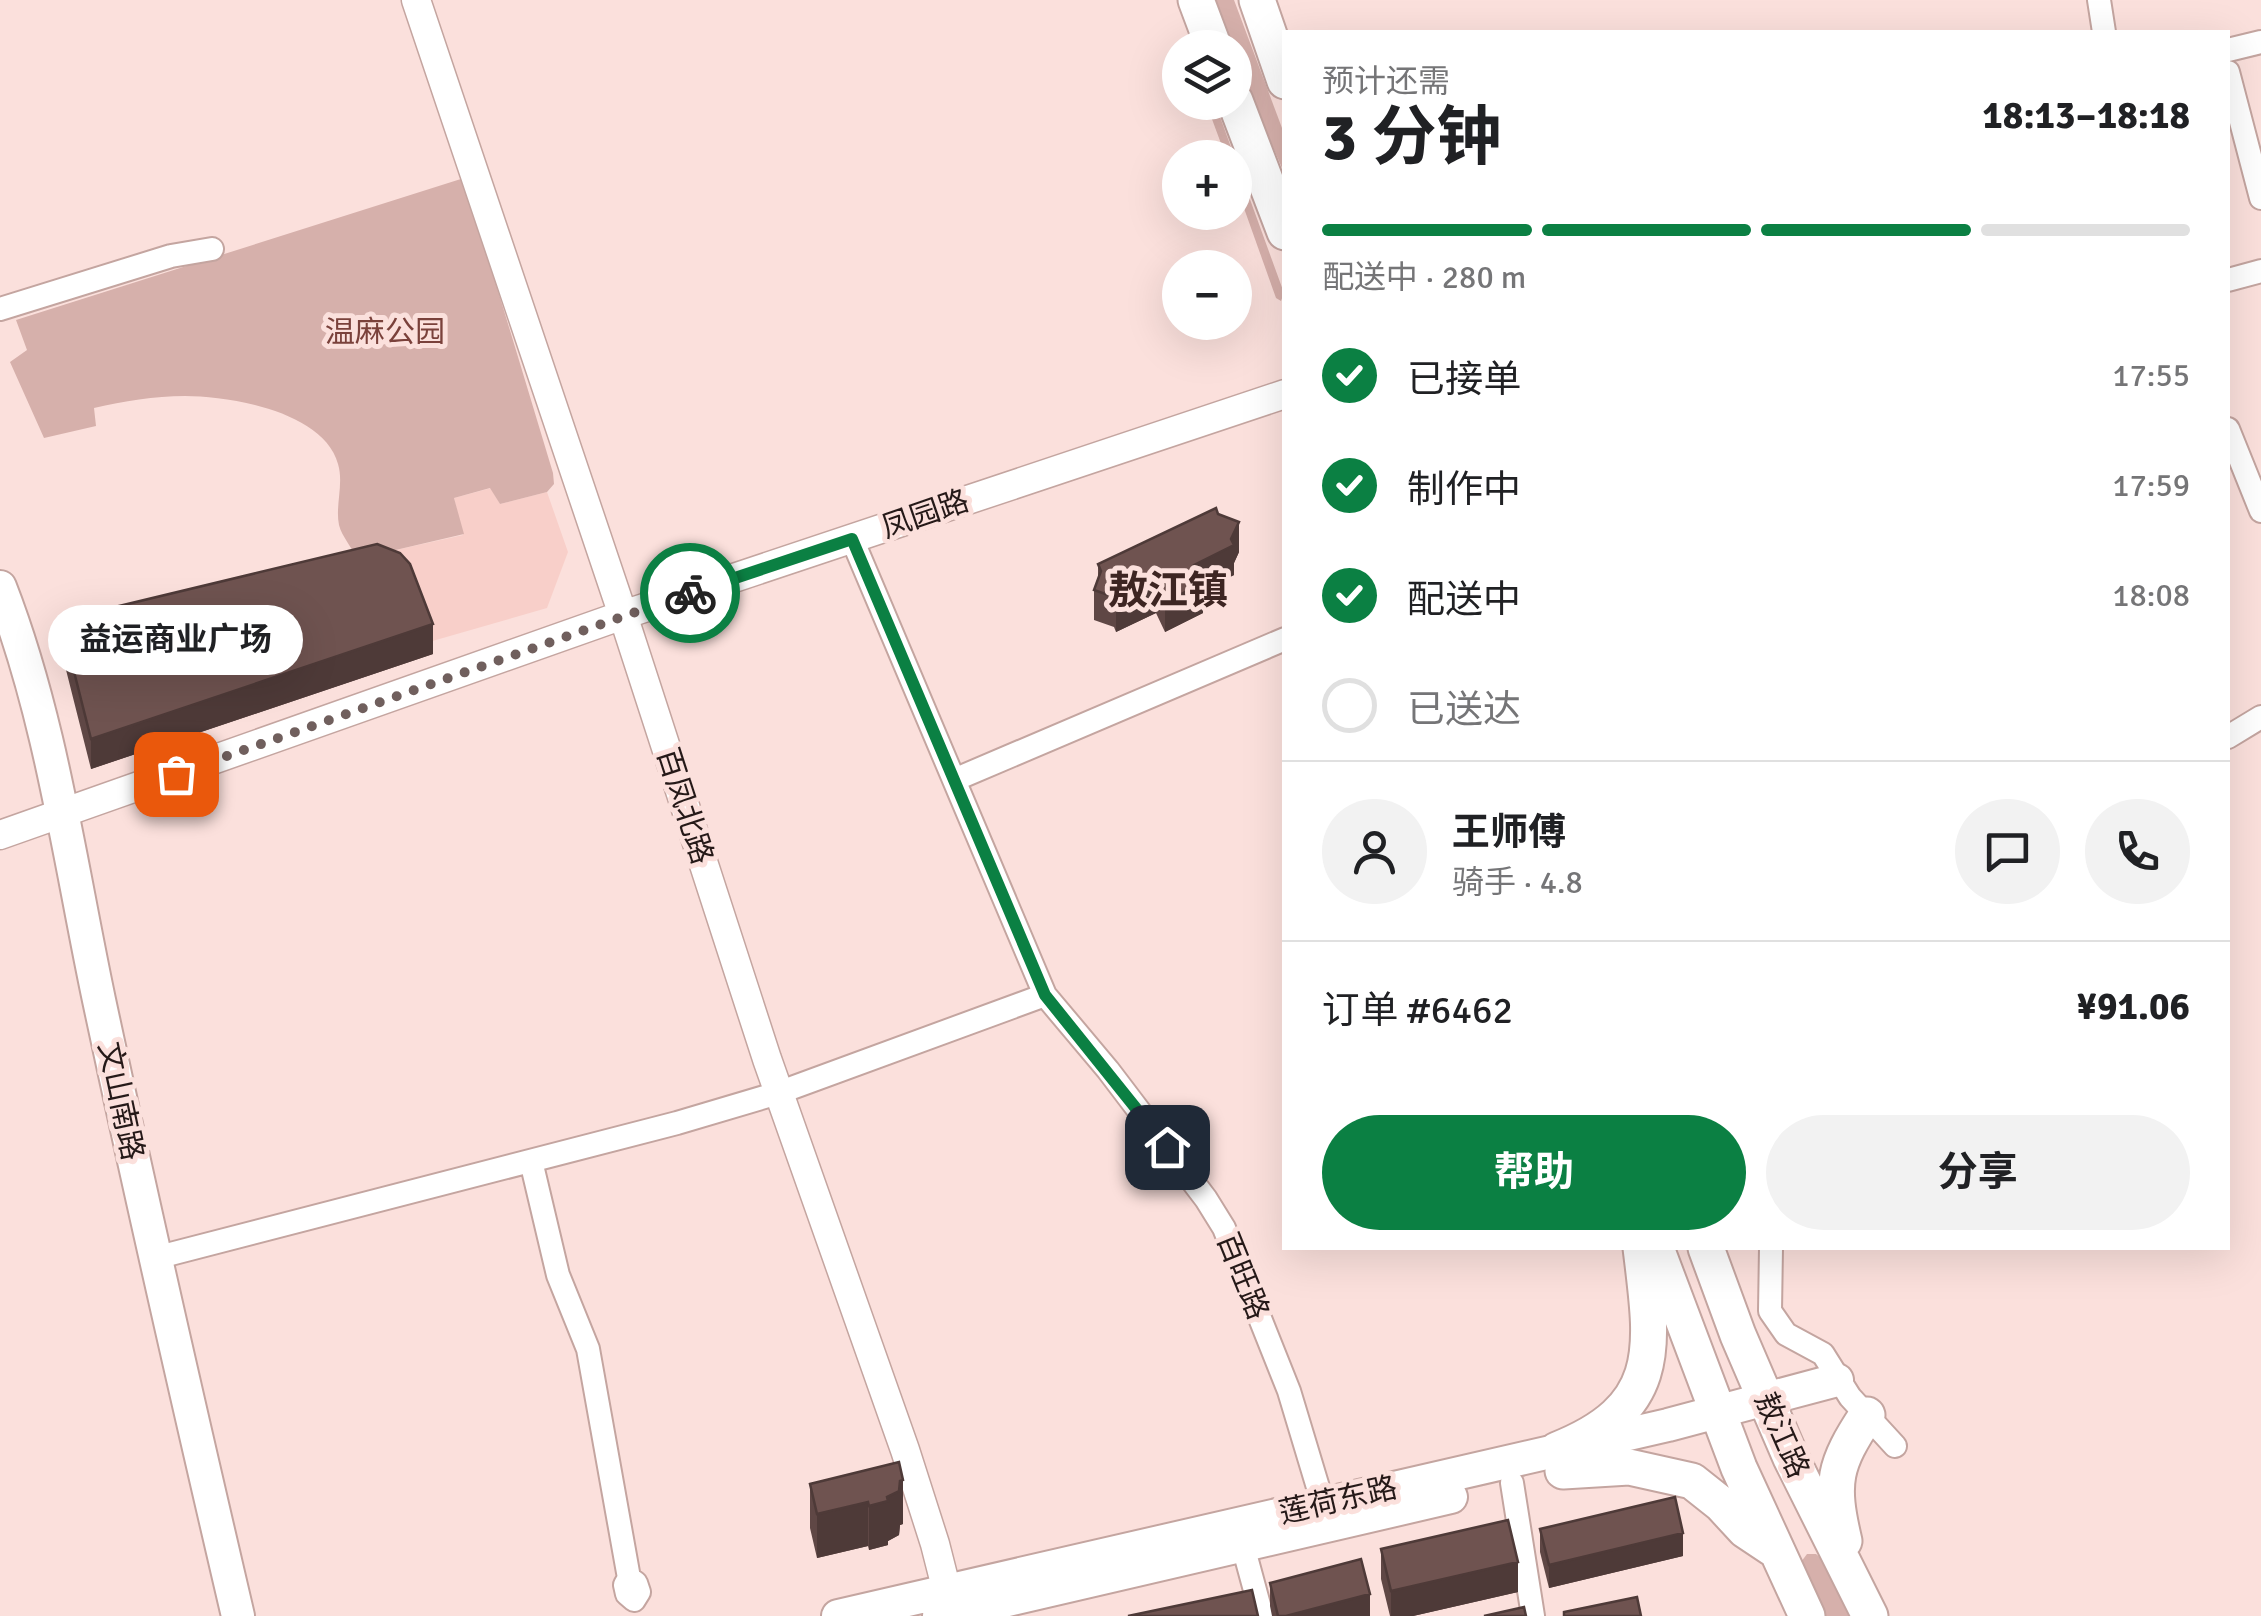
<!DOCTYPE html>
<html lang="zh">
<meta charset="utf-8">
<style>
body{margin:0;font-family:Signika,"Noto Sans SC",sans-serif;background:#f2f2f2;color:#202124;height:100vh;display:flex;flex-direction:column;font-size:38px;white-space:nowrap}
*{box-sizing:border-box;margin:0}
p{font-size:32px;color:#757577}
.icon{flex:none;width:55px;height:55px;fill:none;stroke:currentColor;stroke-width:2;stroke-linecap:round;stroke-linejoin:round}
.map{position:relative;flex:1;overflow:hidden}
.side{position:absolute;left:1282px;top:30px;width:948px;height:1220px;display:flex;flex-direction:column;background:#fff;border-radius:0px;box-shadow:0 10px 40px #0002}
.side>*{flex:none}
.tools{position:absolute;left:1162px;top:30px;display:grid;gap:20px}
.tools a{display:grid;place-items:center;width:90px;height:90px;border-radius:50%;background:#fff;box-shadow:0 10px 40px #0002;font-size:50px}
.pin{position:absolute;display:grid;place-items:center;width:85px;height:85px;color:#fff;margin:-42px;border-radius:20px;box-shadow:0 5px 15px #0006}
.courier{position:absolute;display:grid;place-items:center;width:100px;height:100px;margin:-50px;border:8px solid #0b8043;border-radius:50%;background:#fff;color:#222;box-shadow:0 2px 12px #0007}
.bubble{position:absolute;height:70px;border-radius:35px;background:#fff;box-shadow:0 10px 40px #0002;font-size:32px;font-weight:700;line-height:70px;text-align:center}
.overview em{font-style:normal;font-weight:700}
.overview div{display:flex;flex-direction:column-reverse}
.overview{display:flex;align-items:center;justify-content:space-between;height:170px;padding:0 40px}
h1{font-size:65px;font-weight:700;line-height:75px}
.bar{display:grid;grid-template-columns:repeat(4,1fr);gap:15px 10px;align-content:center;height:120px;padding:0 40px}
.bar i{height:12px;border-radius:8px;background:#e0e0e0}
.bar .current{background:#0b8043}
.bar p{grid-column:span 4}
.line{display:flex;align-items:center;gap:25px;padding:0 40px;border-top:2px solid #e0e0e0}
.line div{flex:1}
.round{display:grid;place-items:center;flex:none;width:105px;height:105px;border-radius:52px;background:#f2f2f2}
ol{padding:0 40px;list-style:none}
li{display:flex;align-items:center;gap:30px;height:110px}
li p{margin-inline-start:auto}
li .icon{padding:10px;border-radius:50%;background:#0b8043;color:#fff;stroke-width:4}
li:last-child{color:#757577}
li i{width:55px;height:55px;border:5px solid #e0e0e0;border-radius:50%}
.action{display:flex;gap:20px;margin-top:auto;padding:20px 40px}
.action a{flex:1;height:115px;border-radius:60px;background:#0b8043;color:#fff;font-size:40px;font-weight:700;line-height:115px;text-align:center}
.action a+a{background:#f2f2f2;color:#202124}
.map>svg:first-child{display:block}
.built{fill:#f8cfc9}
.green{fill:#d6b0ab}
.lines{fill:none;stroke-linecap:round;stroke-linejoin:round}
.minor-casing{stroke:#c4a5a0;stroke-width:26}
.tertiary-casing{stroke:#c4a5a0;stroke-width:31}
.secondary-casing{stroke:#c4a5a0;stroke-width:36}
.primary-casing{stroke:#c4a5a0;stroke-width:39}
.minor{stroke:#fff;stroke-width:22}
.tertiary{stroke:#fff;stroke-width:28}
.secondary{stroke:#fff;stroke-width:32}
.primary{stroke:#fff;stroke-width:35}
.wall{fill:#5f4745}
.shaded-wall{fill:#4e3a38}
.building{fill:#6f5350;stroke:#4e3a38;stroke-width:2.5}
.done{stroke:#705f5d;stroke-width:10;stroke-dasharray:0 18}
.route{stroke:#0b8043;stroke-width:12}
.labels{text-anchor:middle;stroke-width:10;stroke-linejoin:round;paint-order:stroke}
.park-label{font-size:30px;fill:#7a413b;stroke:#fbe0dc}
.street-label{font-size:30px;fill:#251918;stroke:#fbe0dc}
.district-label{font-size:40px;font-weight:bold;fill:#3d2522;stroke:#fbe0dc}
</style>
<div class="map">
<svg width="2261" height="1616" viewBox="0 0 2261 1616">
<rect width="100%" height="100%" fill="#fbe0dc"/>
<path class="built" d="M491,488L500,504L547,492L568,552L547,608L429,642L391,551L463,535L454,498Z"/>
<path class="green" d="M1213,0H1234L1285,136V175L1235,59V48L1230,47Z
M1206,103H1215L1284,293L1281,301L1276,298L1235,183V158L1226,157Z
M464,178L553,473L554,484L547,492L500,504L490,488L454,498L464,534L357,559C352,547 342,537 339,525C335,505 344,484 338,464C324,412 231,396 185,396C154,396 124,401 94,408L96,426L44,438L10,362L27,350L16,320Z
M1807,1554H1816L1822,1559L1849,1616H1825L1801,1562Z"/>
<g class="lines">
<defs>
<path id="minor" d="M2099,0L2104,32
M2228,50L2261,42
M2228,72L2261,198
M2228,280L2261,271
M0,309L171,256L212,249
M2228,429L2261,511
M852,539L1045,995L1108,1070L1206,1199L1224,1228L1289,1391L1323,1504
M2228,737L2261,717
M954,780L1285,639
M531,1161L558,1275L588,1349L629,1578L625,1585L627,1594L634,1600L639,1592L636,1583L629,1578
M1771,1248L1770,1311L1786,1334L1823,1354L1850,1397L1895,1446
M155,1258L677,1123L778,1093L1045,995
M1512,1483L1533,1616
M1243,1546L1262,1616"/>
<path id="tertiary" d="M416,0L623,615L767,1059L905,1450L935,1544L952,1611
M0,835L623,615L1285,394"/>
<path id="secondary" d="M0,587C51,718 70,863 99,1000C143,1206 190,1411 238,1616
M838,1616L1668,1425L1837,1380
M939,1616L1451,1497"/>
<path id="primary" d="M1196,0L1214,48
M1257,0L1285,81
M1235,101L1285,232
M1656,1248L1739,1468L1807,1616
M1706,1248L1738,1335L1791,1458L1870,1616
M1557,1450C1665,1407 1653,1347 1641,1248
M1563,1471L1629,1467L1692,1481L1721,1504L1745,1530L1772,1548
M1844,1541C1830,1482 1834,1465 1867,1415"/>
</defs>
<use href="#minor" class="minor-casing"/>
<use href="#tertiary" class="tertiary-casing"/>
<use href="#secondary" class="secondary-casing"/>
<use href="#primary" class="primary-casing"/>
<use href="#minor" class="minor"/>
<use href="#tertiary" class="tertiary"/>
<use href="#secondary" class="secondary"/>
<use href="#primary" class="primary"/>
</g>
<path class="wall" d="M1239,552L1234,563V575L1203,590V613L1165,632L1156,613L1116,632L1114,627L1094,620V590L1098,580V564Z
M61,620L433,654L91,769L61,650Z
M899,1462L903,1524L900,1525L899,1535L888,1541V1545L869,1550L868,1546L817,1558L810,1528V1484Z
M1540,1529L1683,1556L1549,1588L1540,1552Z
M1381,1549L1518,1592L1413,1616H1390L1381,1579Z
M1270,1583L1370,1616H1272L1270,1606Z"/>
<path class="shaded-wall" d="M1239,522V552L1234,563V575L1203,590V613L1165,632V602L1194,565L1231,539Z
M1156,583V613L1116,632V602Z
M433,624V654L91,769V739Z
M903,1480V1524L900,1525L899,1535L888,1541V1545L869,1550V1506L887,1497L900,1481Z
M868,1502V1546L817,1558V1514Z
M1683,1533V1556L1549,1588V1565Z
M1518,1562V1592L1413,1616H1391V1591Z
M1370,1594V1616H1286Z"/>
<path class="building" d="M1216,508L1218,514L1239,522L1231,539L1234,545L1194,565L1203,583L1165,602L1156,583L1116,602L1114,597L1094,590L1101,571L1098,564Z
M377,544L400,553L410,564L433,624L91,739L61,620Z
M899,1462L903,1480L900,1481L899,1491L887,1497L888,1501L869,1506L868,1502L817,1514L810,1484Z
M1675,1497L1683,1533L1549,1565L1540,1529Z
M1508,1520L1518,1562L1391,1591L1381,1549Z
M1361,1559L1370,1594L1286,1616H1278L1270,1583Z
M1252,1590L1258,1616H1128Z
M1637,1597L1641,1616H1564V1612Z
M1524,1607L1526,1616H1484Z"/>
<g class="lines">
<path class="done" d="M176,774L690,593"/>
<path class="route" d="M690,593L852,539L1045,995L1167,1147"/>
</g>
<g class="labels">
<g class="park-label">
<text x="385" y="342">温麻公园</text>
</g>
<g class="street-label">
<text transform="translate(925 514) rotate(-19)" y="10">凤园路</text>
<text transform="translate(685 806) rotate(72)" y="10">百凤北路</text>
<text transform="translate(121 1101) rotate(78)" y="10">文山南路</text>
<text transform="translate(1243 1276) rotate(68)" y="10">百旺路</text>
<text transform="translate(1782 1435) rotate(66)" y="10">敖江路</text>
<text transform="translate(1338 1500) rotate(-13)" y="10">莲荷东路</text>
</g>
<g class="district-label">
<text x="1168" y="604">敖江镇</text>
</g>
</g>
</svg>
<div class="tools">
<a><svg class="icon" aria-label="layers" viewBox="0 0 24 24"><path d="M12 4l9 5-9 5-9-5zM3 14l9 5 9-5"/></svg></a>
<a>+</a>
<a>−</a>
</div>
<div class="pin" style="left:176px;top:774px;background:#ea580c"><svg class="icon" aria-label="bag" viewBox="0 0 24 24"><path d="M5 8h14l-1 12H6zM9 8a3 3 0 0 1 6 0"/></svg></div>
<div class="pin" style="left:1167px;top:1147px;background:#1f2937"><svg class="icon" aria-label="home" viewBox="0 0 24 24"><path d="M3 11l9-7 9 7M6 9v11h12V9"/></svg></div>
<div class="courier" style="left:690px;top:593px"><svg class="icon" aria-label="bike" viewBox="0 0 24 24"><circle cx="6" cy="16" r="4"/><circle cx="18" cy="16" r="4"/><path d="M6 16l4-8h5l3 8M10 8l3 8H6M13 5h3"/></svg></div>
<div class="bubble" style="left:48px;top:605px;width:255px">益运商业广场</div>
<section class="side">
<div class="overview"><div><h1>3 分钟</h1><p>预计还需</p></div><em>18:13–18:18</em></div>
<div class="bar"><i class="current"></i><i class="current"></i><i class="current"></i><i></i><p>配送中 · 280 m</p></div>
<ol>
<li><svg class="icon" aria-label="check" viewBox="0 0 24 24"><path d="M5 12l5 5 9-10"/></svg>已接单<p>17:55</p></li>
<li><svg class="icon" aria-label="check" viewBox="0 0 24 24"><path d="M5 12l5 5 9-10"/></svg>制作中<p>17:59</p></li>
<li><svg class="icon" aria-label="check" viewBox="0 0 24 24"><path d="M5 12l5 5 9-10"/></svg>配送中<p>18:08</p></li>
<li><i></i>已送达</li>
</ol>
<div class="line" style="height:180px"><a class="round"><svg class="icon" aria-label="person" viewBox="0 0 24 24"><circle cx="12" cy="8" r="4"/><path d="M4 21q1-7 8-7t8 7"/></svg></a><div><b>王师傅</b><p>骑手 · 4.8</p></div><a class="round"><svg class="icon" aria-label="chat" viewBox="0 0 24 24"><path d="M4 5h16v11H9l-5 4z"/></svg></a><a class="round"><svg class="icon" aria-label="phone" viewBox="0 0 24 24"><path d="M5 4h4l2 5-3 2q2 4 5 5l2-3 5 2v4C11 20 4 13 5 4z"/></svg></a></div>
<div class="line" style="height:130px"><div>订单 #6462</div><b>¥91.06</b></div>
<div class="action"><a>帮助</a><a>分享</a></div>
</section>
</div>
